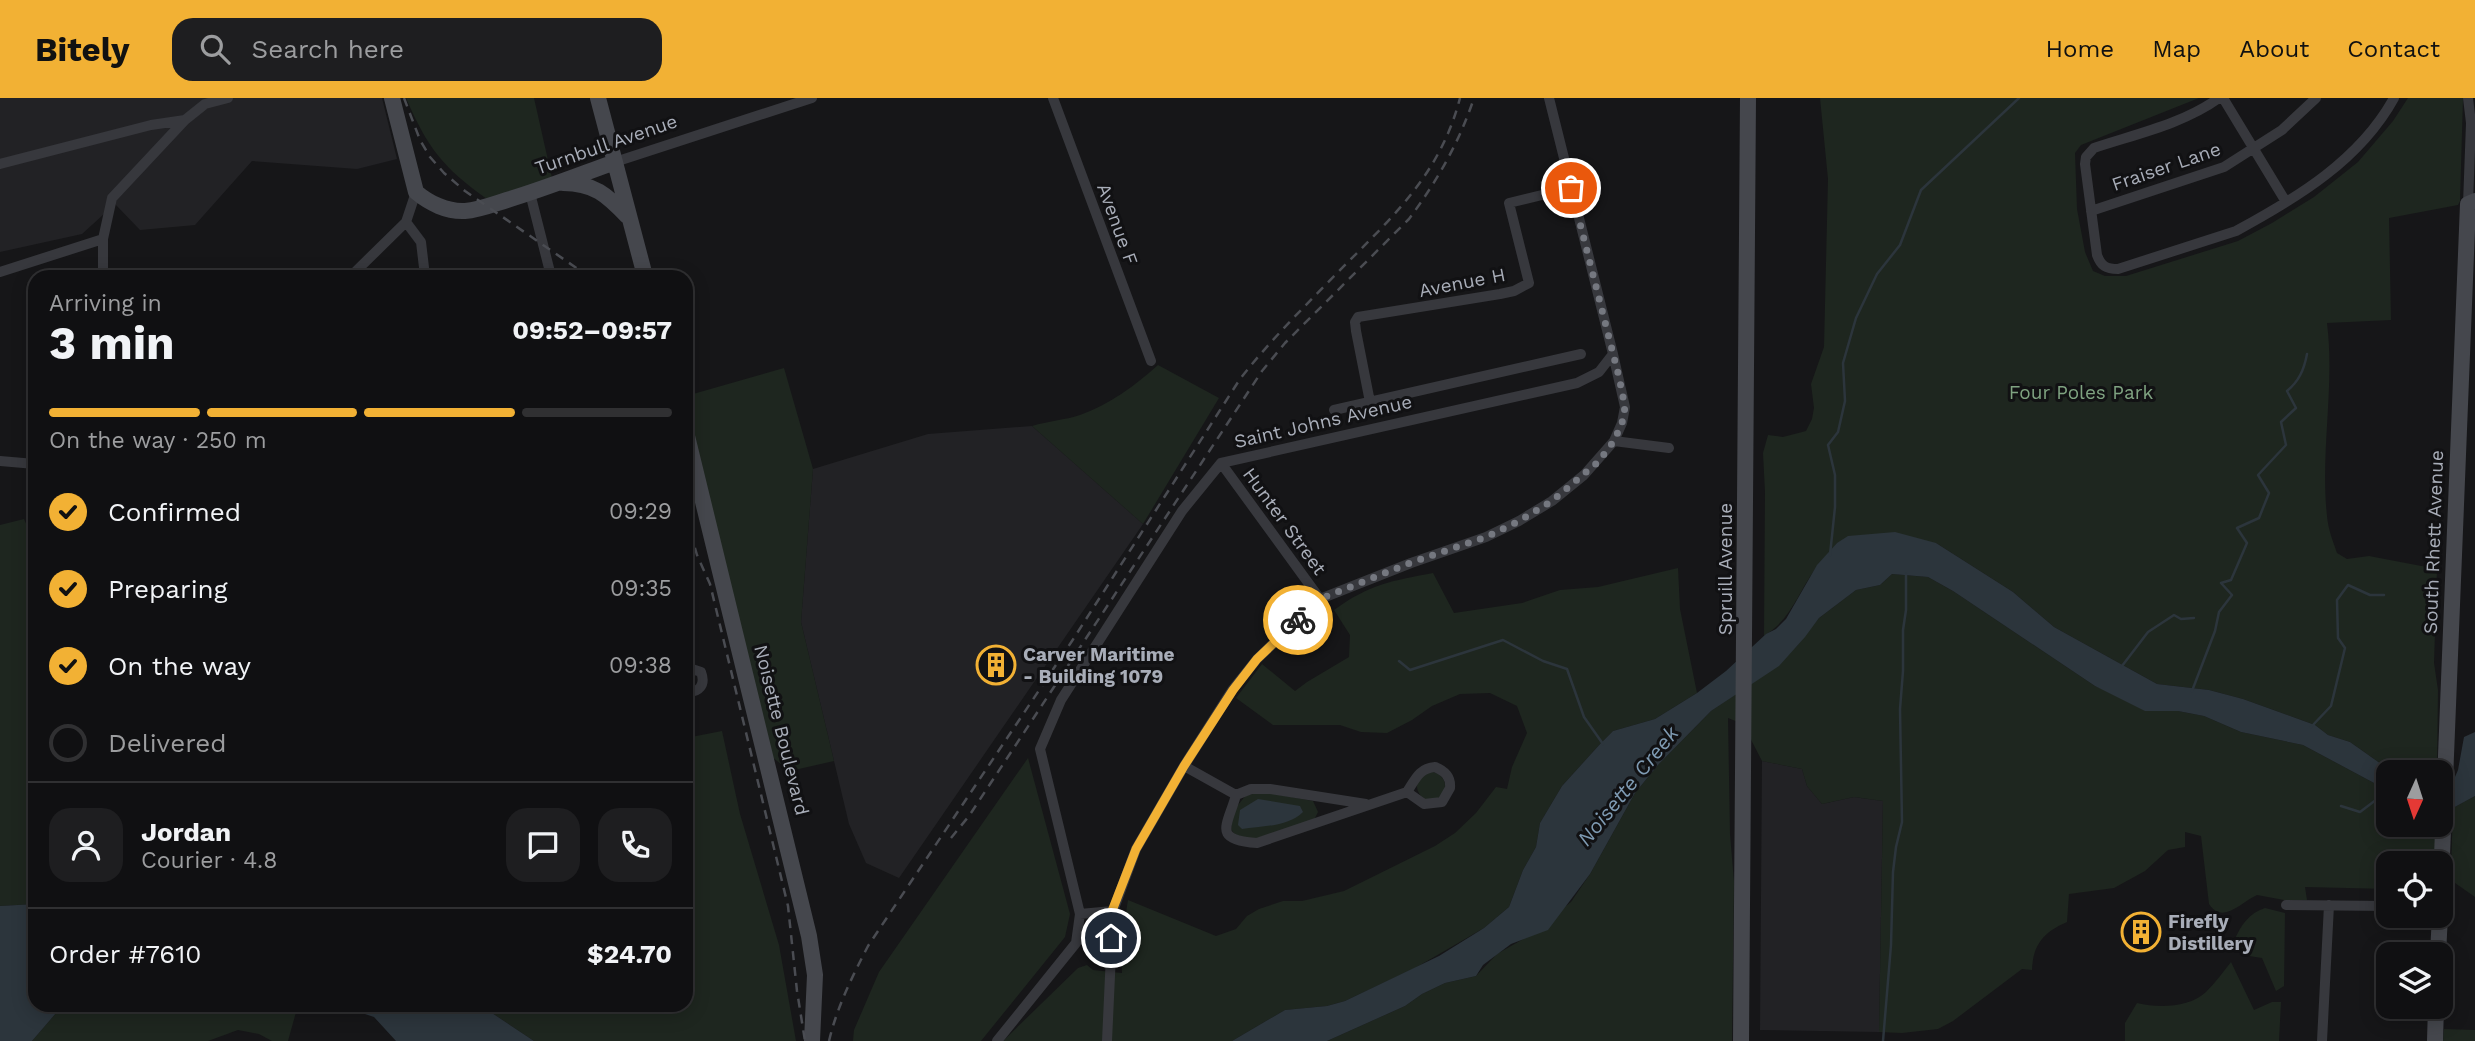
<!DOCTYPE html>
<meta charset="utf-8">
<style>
body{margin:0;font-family:"Work Sans",sans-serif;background:#1e1e20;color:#f1f3f6;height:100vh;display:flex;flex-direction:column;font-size:26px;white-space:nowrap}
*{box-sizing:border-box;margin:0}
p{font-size:23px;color:#9c9d9f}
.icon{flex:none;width:38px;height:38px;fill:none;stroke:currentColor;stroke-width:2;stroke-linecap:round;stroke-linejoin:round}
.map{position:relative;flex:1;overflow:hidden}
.panel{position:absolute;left:28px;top:172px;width:665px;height:742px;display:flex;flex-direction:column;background:#101012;border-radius:21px;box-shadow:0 4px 18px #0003,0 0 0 2px #303032}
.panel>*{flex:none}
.needle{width:46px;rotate:183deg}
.controls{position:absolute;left:2376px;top:662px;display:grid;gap:14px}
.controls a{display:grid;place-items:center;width:77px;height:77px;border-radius:14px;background:#101012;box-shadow:0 4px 18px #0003,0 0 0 2px #303032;font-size:35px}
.pin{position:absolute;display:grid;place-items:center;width:60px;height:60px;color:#fff;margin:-30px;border:4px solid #fff;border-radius:50%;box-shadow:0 2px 7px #0007}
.courier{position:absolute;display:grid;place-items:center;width:70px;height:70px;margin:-35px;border:5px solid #f2b134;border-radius:50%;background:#fff;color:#222;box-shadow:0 2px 9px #0007}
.overview em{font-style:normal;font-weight:700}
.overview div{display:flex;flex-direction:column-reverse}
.overview{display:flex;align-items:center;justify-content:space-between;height:119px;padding:0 21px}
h1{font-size:46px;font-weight:700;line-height:52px}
.bar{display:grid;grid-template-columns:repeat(4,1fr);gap:10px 7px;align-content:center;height:84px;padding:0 21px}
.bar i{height:9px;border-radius:5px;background:#303032}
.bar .selected{background:#f2b134}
.bar p{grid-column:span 4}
.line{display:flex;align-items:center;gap:18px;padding:0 21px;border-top:2px solid #303032}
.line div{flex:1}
.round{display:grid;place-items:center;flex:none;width:74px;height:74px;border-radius:21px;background:#1e1e20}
ol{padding:0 21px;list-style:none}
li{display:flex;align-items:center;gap:21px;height:77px}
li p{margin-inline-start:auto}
li .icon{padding:7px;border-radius:50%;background:#f2b134;color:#111;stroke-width:4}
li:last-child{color:#9c9d9f}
li i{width:38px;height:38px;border:4px solid #303032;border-radius:50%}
header{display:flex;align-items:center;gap:42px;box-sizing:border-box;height:98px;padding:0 35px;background:#f2b134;color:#111}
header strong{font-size:33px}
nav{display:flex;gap:38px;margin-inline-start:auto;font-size:24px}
.search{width:490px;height:63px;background:#1e1e20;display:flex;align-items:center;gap:18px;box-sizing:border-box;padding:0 24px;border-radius:21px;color:#9c9d9f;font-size:26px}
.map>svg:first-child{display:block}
.built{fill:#222225}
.green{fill:#1e261f}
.water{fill:#2c353c}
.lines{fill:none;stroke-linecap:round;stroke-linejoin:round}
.stream{stroke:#2c353c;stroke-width:2.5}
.street{stroke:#37383d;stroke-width:10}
.secondary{stroke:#45474d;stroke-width:16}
.rail{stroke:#4a4c52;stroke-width:2.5;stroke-dasharray:9 7;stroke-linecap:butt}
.done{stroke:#757880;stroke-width:7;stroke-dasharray:0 12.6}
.route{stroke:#f2b134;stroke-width:9}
.labels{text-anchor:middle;stroke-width:6;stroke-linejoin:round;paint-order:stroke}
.street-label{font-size:19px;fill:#a8adb8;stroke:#111113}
.park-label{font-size:19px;fill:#7fa381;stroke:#111113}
.poi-label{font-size:19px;font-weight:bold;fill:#a8adb8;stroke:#111113;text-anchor:start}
.water-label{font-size:21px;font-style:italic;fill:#7f9bb3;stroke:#111113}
</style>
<header>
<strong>Bitely</strong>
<div class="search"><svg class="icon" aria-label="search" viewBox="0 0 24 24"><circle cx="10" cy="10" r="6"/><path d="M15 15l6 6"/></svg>Search here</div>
<nav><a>Home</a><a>Map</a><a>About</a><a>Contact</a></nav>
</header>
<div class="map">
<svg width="2475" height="943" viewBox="0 0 2475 943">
<rect width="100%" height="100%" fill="#161618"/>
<path class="built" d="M0,0H382L397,61L357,71L252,63L195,127L140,132L115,106L82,136L0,154Z
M1032,328L1143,426L899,780L866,765L849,726L801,524L813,371L928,336Z
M1762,663L1802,671L1807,688L1822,706L1854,699L1883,703L1879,934L1760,932Z"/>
<path class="green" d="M406,0H534L552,80L487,101C443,70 427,49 406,0Z
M1820,0H2199L2081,47L2075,55L2077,111L2085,154L2093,173L2105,178H2126L2238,143L2272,125L2314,99L2358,64L2393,23L2408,0H2463L2460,103L2458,107L2389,120L2391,222L2327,225C2335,289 2320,354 2327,418C2328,431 2333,443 2337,455L2347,461L2369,458L2437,471L2434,565L2438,592L2437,674H2401L2384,668L2350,644L2328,637L2315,627L2243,601L2209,592L2157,586L2054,529L2013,494L1936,445H1837C1830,455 1821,462 1815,471C1797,497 1791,521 1764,538L1765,394L1763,355L1768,337L1783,339L1806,333L1812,321L1814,310L1811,286L1824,249L1828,81Z
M1158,267L1219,300L1143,426L1032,328C1048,323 1065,322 1080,317C1109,307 1136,287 1158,267Z
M784,270L813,371L801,524L834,663L790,673L772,659L686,304V298Z
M24,421L35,446V806L0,808V427Z
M1678,470L1680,511L1697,595L1655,621L1613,633L1601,645L1562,688L1540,725L1536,749L1523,772L1509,809L1484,830L1415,870L1345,903L1327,908L1285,912L1232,943H1003L1078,870L1087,867L1093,872L1122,875L1121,846L1128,802L1216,838L1236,831L1247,818L1259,811L1283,803H1302L1344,793L1435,748L1455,735L1476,715L1496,689L1507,691L1512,669L1527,635L1517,608L1490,595L1460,596L1432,608L1412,622L1387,635L1361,634L1340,627H1273L1236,600L1262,566L1295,593L1307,584L1349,559L1350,537L1334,512C1370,486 1391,483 1433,475L1454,515L1522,505L1560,492L1598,489Z
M1892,476L1928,479L1953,493L2095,588L2156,613H2178L2204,618L2241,634L2303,647L2389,693V726H2437L2434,765H2389V791L2305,789L2307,802H2284L2257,797C2241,804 2223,827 2209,806L2201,738L2185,734V749L2168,752L2145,773L2114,790L2069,796L2067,824C2044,834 2033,846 2032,872L2022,871L1953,923L1938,931L1902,935L1879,934L1883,703L1854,699L1822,706L1807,688L1802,671L1762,663L1743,626L1728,620L1730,736L1734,784L1732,943H1327L1405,908L1422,896L1445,885L1476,878L1497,856L1527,839L1571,804L1590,776L1635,695L1658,667L1711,613L1752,585L1796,549L1819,520L1856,492L1880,487Z
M722,633L740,716L779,847L796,943H534L480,907L686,906V640Z
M1028,660L1070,816L1065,839L981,943H853L854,932L879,874Z
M1417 688a14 14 0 1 1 28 0a14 14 0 1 1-28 0Z
M1265,694L1313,703L1318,714L1314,722L1255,741L1235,737L1231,731L1234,712L1246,697Z
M2475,698V799L2455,785L2451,770L2453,710Z
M2265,810L2285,815L2284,888L2276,893L2262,860L2243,857L2234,843C2241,827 2249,815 2265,810Z
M2231,864L2254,912L2272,904H2281L2279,943H2125V925L2137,905C2158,910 2189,910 2206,894C2215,885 2223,874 2231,864Z
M63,907H162L188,913L226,915L271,912L285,907H298L288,943H272L259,936L238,932L208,943H32Z
M2444,931L2475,932V943H2443Z"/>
<path class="water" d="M1895,434L1936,445L2013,494L2054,529L2157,586L2209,592L2243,601L2315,627L2328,637L2350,644L2384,668L2401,674H2389V693L2303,647L2241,634L2204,618L2178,613H2145L2095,588L1953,493L1928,479L1892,476L1880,487L1856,492L1819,520L1805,539L1779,568L1711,613L1658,667L1635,695L1590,776L1548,832L1511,846L1483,867L1476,878L1445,885L1422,896L1405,908L1327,943H1232L1285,912L1327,908L1345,903L1439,858L1484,830L1509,809L1523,772L1536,749L1540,725L1562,688L1601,645L1613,633L1655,621L1697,595L1726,573L1766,536L1776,531L1786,521L1817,467L1837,445L1848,438Z
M2475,634V698L2453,710L2441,711L2458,672L2464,639Z
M1258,701L1300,708L1303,714C1288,729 1261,728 1242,731L1238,727L1240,712Z
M35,806V906L63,907L32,943H0V808Z
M162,907L285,906V907C247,921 201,916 162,907Z
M338,907H480L534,943H396L374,919Z"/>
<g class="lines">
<path class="stream" d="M1830,457L1835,409V377L1828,347L1838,334L1845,303L1843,265L1856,220L1877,176L1900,147L1921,92L2019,0
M1399,563L1410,572L1503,542L1543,563L1567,571L1584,619L1603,646
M2122,568L2148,534L2174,517L2181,521L2194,520
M2192,593L2215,533L2219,514L2232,497L2221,485L2231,482L2247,445L2237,430L2259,420L2269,395L2258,377L2286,347L2281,324L2296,310L2287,293C2299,283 2304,272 2307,256
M2311,629L2331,608L2345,550L2338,540L2337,502L2348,487L2370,497H2384
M2341,708L2360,714L2389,692
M1883,943L1891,847L1893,774L1896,749L1902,724L1900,611L1903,573V532L1906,512V476"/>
<path class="street" d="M1053,0L1151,263
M2219,0C2183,26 2136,36 2094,50L2086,59L2085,66L2097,157C2101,168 2106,171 2118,171L2236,133C2297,100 2360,62 2394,0
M2223,0L2286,104
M615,64L812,0
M0,66L151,27L185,22L205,6L228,0
M416,94L406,124L421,144L425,178
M530,95L551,178
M2468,106L2471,25L2468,0
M2091,113L2224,69L2282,32L2316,0
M0,174L103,141
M103,178V141L112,100L185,22
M351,178L406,124
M1370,304L1356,233L1355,224L1358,219L1500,196L1514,193L1529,185L1509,105L1571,90
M1334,312L1581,256
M1614,343L1669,350
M0,363L35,366
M1221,365L1320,501
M686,569L701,574C706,587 699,595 686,594
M1184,668L1236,697
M1435,669C1445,673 1451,679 1450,690L1442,704L1424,706L1407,694C1415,682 1419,670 1435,669Z
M1366,706L1270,691H1251L1236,697C1228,727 1211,742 1257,745L1407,694
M2286,807L2389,808
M1080,816L1113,813
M997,943L1076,845L1080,816L1040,651L1061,602L1182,413L1221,365L1577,285L1599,274L1613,256L1549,0
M1107,943L1113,813L1136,751L1184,668L1233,591L1257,561L1320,501L1411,465L1486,439L1519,423L1552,403L1584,377L1614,343L1622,325L1625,309L1613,256
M2322,943L2329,807"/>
<path class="secondary" d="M392,0L416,94C429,105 447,114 465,113C479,112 494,106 507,102C544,91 579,77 615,64
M598,0L645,178
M563,85C594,85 607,97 627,118
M686,334L809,838L815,877L812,943
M2441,783L2468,106L2475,103
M2438,856L2440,817
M1741,943L1748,0
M2435,943L2436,908"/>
<path class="rail" d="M404,0L420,42L430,59L444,75L465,93L588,178
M686,419L697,457L710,486L788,808L797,893L805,943
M951,740L969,718L1262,273L1285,245L1409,121C1437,83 1459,45 1474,0
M829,943C837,909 852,879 868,848L1072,543L1240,281C1272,240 1309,204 1346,166C1397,115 1441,73 1460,0"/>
</g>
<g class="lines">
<path class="done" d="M1298,522L1320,501L1410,465L1486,439L1519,423L1552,403L1598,364L1614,343L1622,325L1625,309L1619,279L1571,90"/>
<path class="route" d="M1111,840L1112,813L1136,751L1184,668L1233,592L1257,561L1298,522"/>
</g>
<defs>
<symbol id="building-ring" viewBox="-11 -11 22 22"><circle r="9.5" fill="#111113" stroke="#f2b134" stroke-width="1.5"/><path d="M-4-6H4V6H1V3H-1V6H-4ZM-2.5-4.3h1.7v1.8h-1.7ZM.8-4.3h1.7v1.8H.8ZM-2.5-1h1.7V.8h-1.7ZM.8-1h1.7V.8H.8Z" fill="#f2b134"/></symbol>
</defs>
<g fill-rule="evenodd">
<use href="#building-ring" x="974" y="545" width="44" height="44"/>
<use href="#building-ring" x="2119" y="812" width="44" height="44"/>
</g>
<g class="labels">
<g class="street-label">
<text transform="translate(606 46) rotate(-19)" y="7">Turnbull Avenue</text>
<text transform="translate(2166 68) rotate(-19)" y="7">Fraiser Lane</text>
<text transform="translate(1118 126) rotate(70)" y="7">Avenue F</text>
<text transform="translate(1462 184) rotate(-11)" y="7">Avenue H</text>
<text transform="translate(1323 323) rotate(-13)" y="7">Saint Johns Avenue</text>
<text transform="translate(1285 423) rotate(54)" y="7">Hunter Street</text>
<text transform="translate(2433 444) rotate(-88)" y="7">South Rhett Avenue</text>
<text transform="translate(1725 471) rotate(-90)" y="7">Spruill Avenue</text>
<text transform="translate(782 632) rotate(76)" y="7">Noisette Boulevard</text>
</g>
<g class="park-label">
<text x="2081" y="301">Four Poles Park</text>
</g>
<g class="poi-label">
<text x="1023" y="563">Carver Maritime<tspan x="1023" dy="22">- Building 1079</tspan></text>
<text x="2168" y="830">Firefly<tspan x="2168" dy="22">Distillery</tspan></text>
</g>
<g class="water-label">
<text transform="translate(1628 688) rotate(-51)" y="7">Noisette Creek</text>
</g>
</g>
</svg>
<div class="controls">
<a><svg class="needle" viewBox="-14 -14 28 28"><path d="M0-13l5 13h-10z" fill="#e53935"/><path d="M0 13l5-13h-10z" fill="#9c9d9f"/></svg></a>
<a><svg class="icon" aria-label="locate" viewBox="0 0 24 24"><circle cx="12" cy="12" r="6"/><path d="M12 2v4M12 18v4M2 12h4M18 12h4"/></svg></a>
<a><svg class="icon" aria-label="layers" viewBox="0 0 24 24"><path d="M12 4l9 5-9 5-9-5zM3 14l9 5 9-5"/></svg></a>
</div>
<div class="pin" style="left:1571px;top:90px;background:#ea580c"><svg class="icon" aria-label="bag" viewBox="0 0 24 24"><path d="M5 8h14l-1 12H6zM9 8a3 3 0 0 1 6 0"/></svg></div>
<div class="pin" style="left:1111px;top:840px;background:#1f2937"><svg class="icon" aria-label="home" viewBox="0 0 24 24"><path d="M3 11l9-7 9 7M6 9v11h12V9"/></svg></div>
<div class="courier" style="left:1298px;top:522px"><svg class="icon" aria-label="bike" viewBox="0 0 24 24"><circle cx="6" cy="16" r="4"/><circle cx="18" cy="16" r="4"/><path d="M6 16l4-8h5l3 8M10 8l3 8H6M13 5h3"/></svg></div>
<section class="panel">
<div class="overview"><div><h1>3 min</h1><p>Arriving in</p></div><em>09:52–09:57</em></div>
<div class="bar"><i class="selected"></i><i class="selected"></i><i class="selected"></i><i></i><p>On the way · 250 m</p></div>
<ol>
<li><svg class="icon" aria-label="check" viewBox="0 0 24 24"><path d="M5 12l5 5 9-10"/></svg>Confirmed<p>09:29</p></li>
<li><svg class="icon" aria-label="check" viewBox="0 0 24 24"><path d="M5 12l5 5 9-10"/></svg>Preparing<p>09:35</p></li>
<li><svg class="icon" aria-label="check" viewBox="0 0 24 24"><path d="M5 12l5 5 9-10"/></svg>On the way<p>09:38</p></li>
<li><i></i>Delivered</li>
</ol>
<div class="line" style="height:126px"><a class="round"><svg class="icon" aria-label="person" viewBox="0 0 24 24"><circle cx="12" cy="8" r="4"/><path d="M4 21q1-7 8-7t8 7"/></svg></a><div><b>Jordan</b><p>Courier · 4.8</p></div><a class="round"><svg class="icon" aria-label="chat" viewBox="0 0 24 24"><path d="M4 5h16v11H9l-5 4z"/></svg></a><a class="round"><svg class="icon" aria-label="phone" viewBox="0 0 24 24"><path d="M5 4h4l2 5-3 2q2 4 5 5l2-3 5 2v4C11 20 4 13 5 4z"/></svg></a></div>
<div class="line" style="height:91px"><div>Order #7610</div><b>$24.70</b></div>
</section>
</div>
